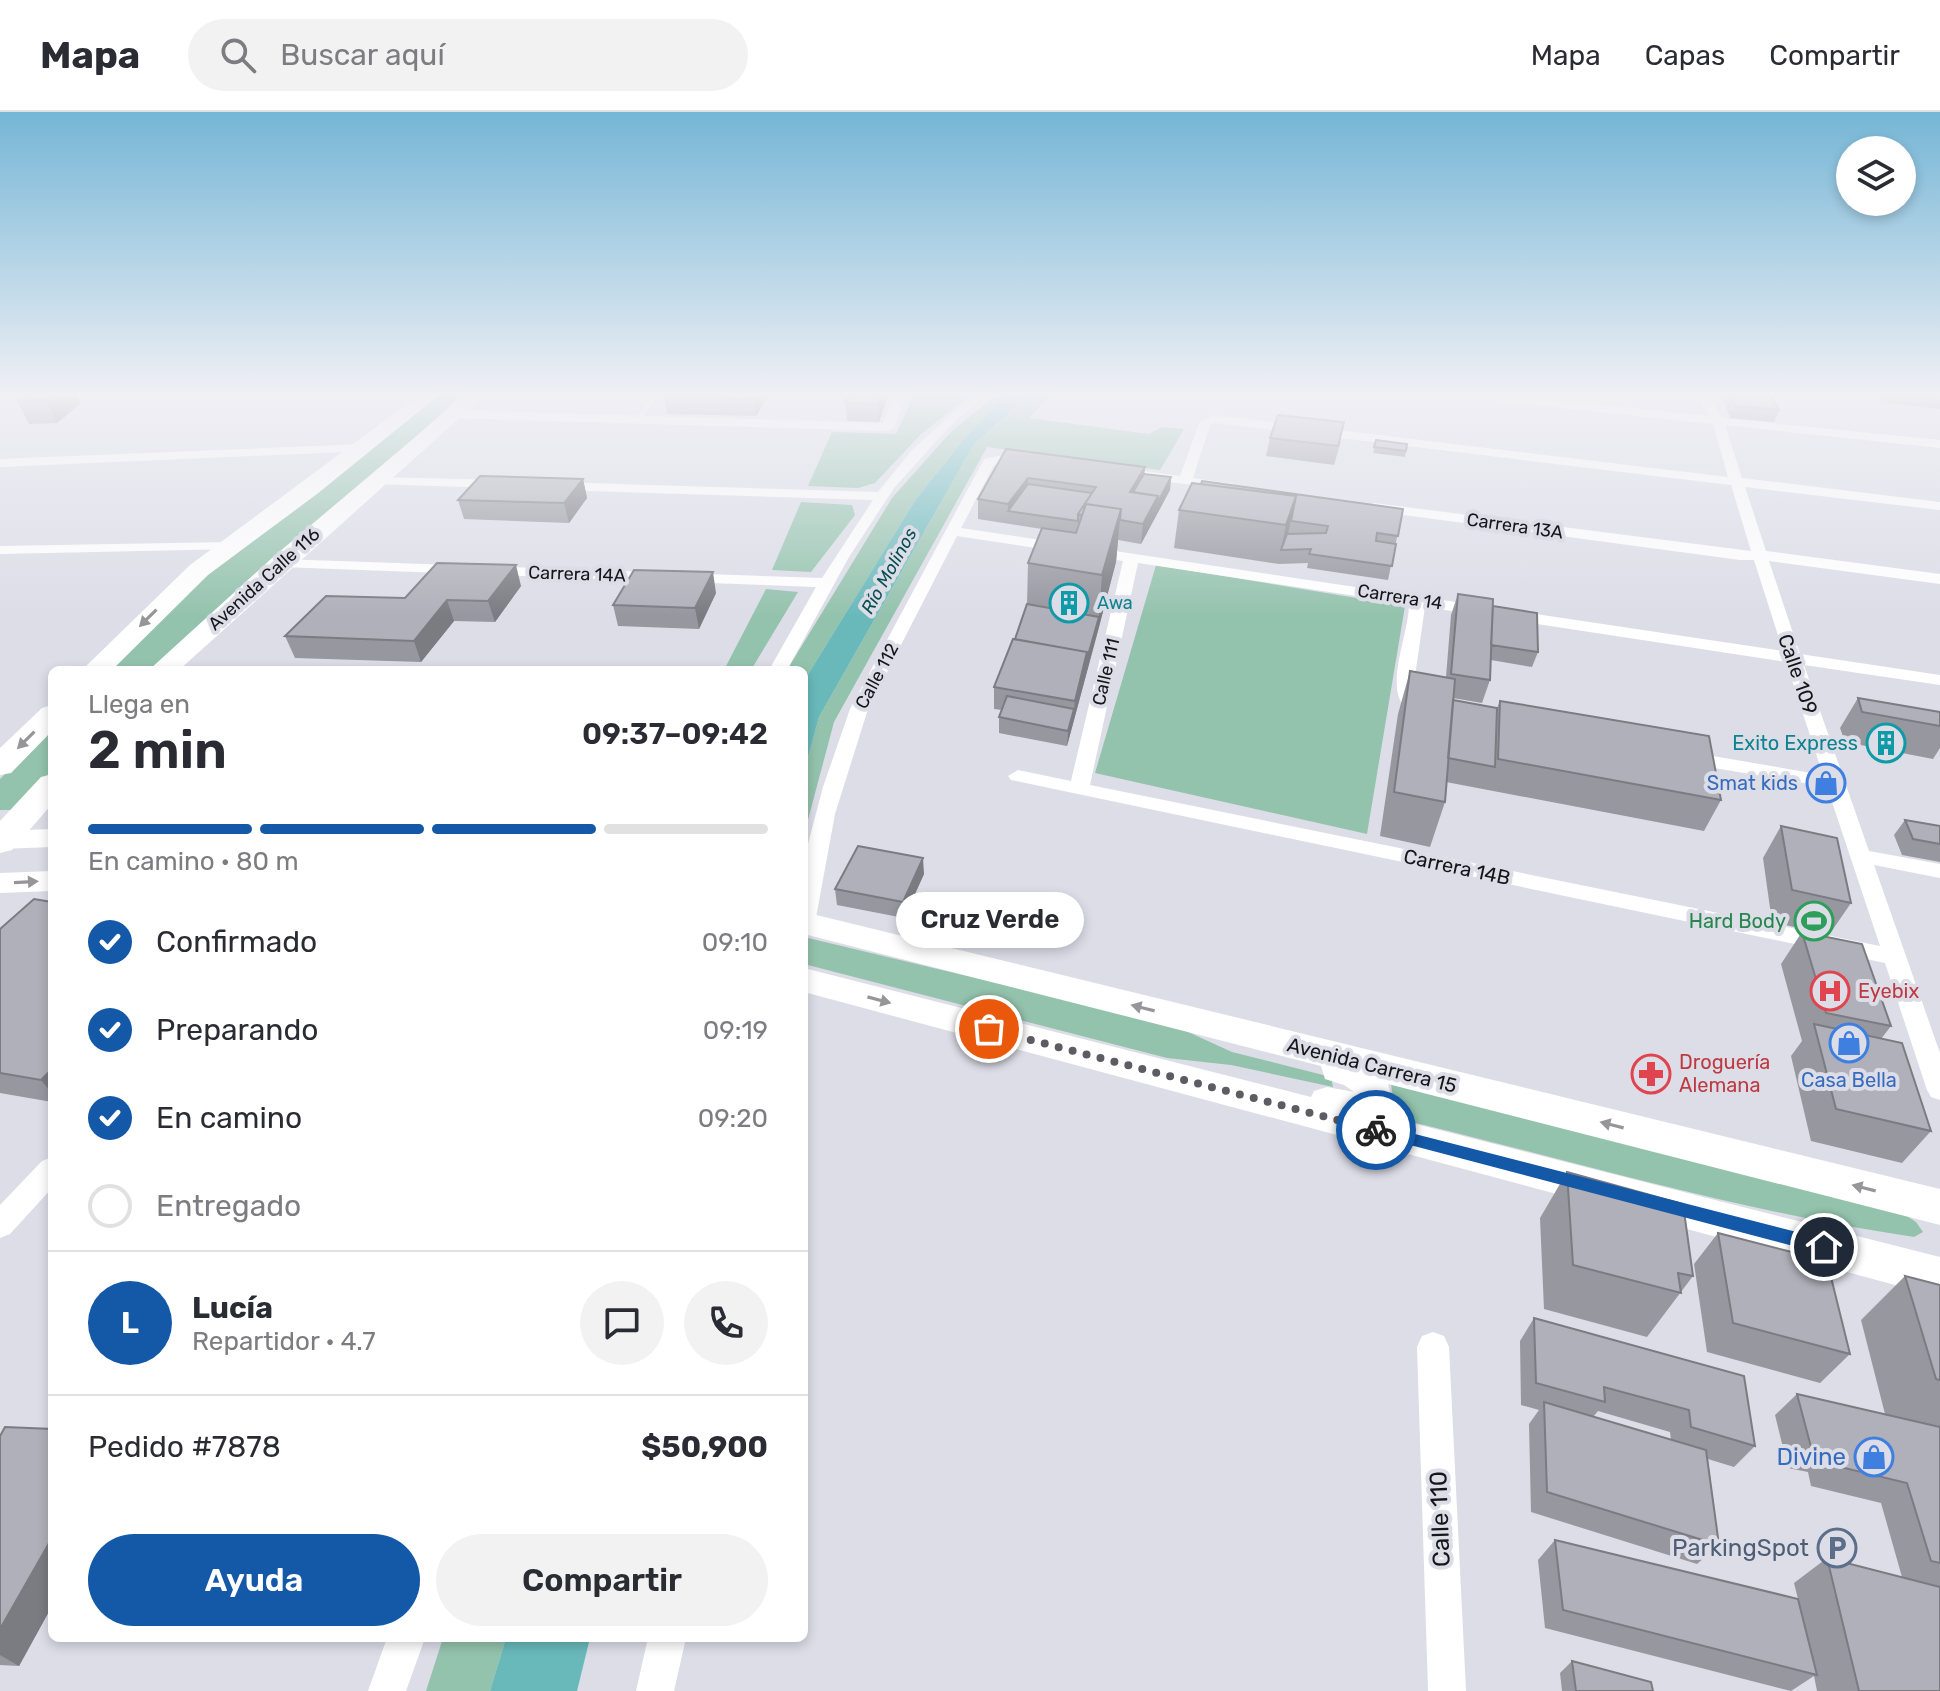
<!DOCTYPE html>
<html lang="es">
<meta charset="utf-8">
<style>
body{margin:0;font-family:Rubik,sans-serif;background:#f2f2f3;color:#2b2b33;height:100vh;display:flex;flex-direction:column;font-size:30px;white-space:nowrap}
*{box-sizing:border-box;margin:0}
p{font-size:26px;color:#7c7c81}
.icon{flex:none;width:44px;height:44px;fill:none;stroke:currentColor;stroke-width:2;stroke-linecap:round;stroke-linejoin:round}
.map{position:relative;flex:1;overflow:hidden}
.drawer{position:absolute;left:48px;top:554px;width:760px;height:976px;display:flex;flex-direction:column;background:#fff;border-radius:12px;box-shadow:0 4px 12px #0003}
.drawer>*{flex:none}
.controls{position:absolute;left:1836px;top:24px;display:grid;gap:16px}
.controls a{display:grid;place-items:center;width:80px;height:80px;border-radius:50%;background:#fff;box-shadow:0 4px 12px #0003;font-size:40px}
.pin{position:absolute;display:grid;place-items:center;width:68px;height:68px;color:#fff;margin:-34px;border:4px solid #fff;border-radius:50%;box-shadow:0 2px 8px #0007}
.courier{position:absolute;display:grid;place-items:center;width:80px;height:80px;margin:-40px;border:6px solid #1458a8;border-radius:50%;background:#fff;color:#222;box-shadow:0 2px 10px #0007}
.bubble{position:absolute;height:56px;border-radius:28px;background:#fff;box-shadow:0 4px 12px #0003;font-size:26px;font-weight:600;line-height:56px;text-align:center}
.head em{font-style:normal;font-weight:600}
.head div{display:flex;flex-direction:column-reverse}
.head{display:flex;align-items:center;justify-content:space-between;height:136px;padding:0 40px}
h1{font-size:52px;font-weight:600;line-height:60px}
.bar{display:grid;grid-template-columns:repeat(4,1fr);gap:12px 8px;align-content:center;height:96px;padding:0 40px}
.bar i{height:10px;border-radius:6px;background:#e1e1e2}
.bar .on{background:#1458a8}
.bar p{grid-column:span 4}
.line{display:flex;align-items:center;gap:20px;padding:0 40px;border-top:2px solid #e1e1e2}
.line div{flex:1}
.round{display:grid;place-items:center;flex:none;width:84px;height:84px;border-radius:42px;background:#f2f2f3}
ol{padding:0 40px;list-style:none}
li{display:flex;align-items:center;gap:24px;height:88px}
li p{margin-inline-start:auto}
li .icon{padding:8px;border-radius:50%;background:#1458a8;color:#fff;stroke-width:4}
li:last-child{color:#7c7c81}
li i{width:44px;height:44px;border:4px solid #e1e1e2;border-radius:50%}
.action{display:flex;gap:16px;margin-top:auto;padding:16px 40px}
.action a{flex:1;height:92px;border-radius:48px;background:#1458a8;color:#fff;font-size:32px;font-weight:600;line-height:92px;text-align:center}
.action a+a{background:#f2f2f3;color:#2b2b33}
header{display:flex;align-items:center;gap:48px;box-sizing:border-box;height:112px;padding:0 40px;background:#fff;border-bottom:2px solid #e1e1e2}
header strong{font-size:38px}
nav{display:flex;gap:44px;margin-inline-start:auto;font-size:28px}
.search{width:560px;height:72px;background:#f2f2f3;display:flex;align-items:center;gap:20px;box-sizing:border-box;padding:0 28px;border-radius:44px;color:#7c7c81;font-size:30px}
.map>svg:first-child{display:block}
.green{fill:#94c3ad}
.water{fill:#69b9bb}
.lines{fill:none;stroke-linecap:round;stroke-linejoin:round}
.lane{fill:#fff;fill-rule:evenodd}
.street{fill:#fff;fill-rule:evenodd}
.secondary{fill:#fff;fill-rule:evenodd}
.primary{fill:#fff;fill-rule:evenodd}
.wall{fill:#9797a0;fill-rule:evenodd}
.shaded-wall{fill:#7b7b82}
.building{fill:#b0b0ba;stroke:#7b7b82;stroke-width:2}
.oneway{fill:#969698}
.route{fill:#1458a8}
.done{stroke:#5c5c62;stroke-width:8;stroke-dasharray:0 14.4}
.labels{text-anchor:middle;stroke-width:8;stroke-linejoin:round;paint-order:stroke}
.far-street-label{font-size:18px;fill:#16161a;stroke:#dddde8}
.far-water-label{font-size:18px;font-style:italic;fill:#055052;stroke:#dddde8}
.far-culture-label{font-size:18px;fill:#0d838f;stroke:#dddde8;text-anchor:start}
.street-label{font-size:20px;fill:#16161a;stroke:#dddde8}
.culture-label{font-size:20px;fill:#0d838f;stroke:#dddde8;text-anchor:end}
.shop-label{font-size:20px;fill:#366cbe;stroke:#dddde8;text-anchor:end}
.leisure-label{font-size:20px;fill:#27864d;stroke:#dddde8;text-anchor:end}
.health-label{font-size:20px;fill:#be3a42;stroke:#dddde8;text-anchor:start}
.near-shop-label{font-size:24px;fill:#366cbe;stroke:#dddde8;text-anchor:end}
.near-street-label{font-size:24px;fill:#16161a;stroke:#dddde8}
.near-service-label{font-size:24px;fill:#4e5e75;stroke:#dddde8;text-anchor:end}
</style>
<header>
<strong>Mapa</strong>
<div class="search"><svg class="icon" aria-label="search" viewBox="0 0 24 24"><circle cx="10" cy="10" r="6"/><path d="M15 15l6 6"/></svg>Buscar aquí</div>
<nav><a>Mapa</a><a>Capas</a><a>Compartir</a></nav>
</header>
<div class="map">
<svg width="1940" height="1579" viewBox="0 0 1940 1579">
<rect width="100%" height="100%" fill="#dddde8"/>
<path class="green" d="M439,283H461L406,334L150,558H109L206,461Z
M914,283H971L921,322L875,371L858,376L808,374L832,320L896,322Z
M996,283H1006L969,321L916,387L804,569V558H787L892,386L950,321Z
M1031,283H1051L1029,306L1149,322L1162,315L1184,317L1160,358L987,335L834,610L804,723V660L819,605L974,332Z
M801,390L852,393L855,403L811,460L772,458Z
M1156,453L1405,494L1367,722L1095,661Z
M766,477L798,480L751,558H724Z
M52,615V659L16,698H0V667Z
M804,825L1175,914L1232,940L1331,965L1333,975L1231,953L1167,946L804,852Z
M1391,972L1898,1098L1916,1110L1923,1120L1914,1125C1735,1099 1560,1045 1383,1003L1394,992Z
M443,1526H506L490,1579H426Z"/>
<path class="water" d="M1006,283H1030L974,332L819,605L804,660V569L916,387L969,321Z
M506,1526H590L577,1579H490Z"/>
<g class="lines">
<path class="lane" d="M651,287L654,289L639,309H635V307Z"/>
<path class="street" d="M895,283H906L894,315L888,319L453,306L447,302L453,298L883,311Z
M973,283H986L951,313L894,376L849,445L787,558H769L816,475L281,455L274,451L281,447L822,466L873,388L555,378L548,374L555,370L878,380L912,338Z
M1466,283H1501L1709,304L1697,283H1708L1722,306L1940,328V336L1725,313L1742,366L1940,390V398L1745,375L1766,439L1940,462V472L1769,449L1800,542L1940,563V573L1804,553L1869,739L1940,752V766L1874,753L1940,941V988L1931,985L1927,978L1885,851L1011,668L1008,664L1018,658L1071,669L1123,449L957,424L868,597L835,702L815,811L812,816L804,819V747L823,675L850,597L984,347C1001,343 1022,339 1037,349C1027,357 1008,349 994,353L961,416L1783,539L1754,448H1740L1374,399L1367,395L1374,391L1751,439L1731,373L1215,311L1210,313L1193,366L1234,372V378L1144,367L1137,363L1144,359L1180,364L1199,311L1214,303L1728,365L1713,312L1471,286ZM1138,451L1409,492C1409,528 1374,593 1422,605L1431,600L1415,589L1413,578L1425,495L1786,550L1823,663L1684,639L1675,645L1684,651L1827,675L1880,834L1090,673Z
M363,332L367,333V339L0,355V347Z
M376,365L501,368L508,372L501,376L371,372L369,369Z
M230,430L235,431V437L0,442V434Z
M52,1045V1076L10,1122L0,1126V1093L42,1049Z
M1433,1220L1444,1224L1449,1235L1466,1579H1428L1417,1235L1422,1224Z
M387,1526H425L406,1579H368Z
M648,1526H686L674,1579H636Z"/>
<path class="secondary" d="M52,717V735L0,737V719Z
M52,759V779L0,781V761Z
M804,800L1940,1077V1113L1388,972L1392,987L1380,1003L1940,1145V1185L804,880V856L1311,985L1314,979L1327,975L1354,980L1344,973L1325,967L1321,954L804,822Z"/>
<path class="primary" d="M419,283H439L317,382L208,463L112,558H82L190,453Z
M465,283H485L179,558H149L272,446Z
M52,593V619L11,661L0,663V636L42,596Z
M52,662V692L12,738L0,741V709L41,665Z"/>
</g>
<path class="wall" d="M25,283L81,291L57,311L29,312L17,289Z
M827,283H888L879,310L847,309L845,291L848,286L827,285Z
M1714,283H1770L1779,298L1774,310L1730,306L1724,290L1725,287L1716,286Z
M1876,283H1940V297L1882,291Z
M664,284H768L756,304L667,302Z
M1270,326L1341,329L1334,353L1266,344Z
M1376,328L1407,332L1405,345L1373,341Z
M1006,337L1145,355L1144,362L1171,365L1170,378L1141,432L1118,428L1116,450L1067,634L999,621V605L1002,598L994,597V575L1015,527L1027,492L1028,451L1042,417L978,407V387Z
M583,367L587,386L569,411L464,407L458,388Z
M1403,397L1388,468L1307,456L1308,451L1279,452L1174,436L1179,398Z
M521,474L495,510L454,509L421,550L295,546L285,524L405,486Z
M716,481L699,517L618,514L613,493Z
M1458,482L1493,494L1538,540L1532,555L1491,548L1490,568L1482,591L1453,586V588L1497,596L1500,589L1721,688L1704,719L1446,670L1445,690L1430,735L1380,724L1398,602L1410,559L1446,565L1451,503Z
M1858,586L1940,600V636L1933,647L1845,630L1840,616Z
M1905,708L1940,714V750L1902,743L1894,723Z
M1781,714L1851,791L1829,823L1772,810L1763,746Z
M924,762L904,806L837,793L835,777Z
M52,790V990L0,981V817Z
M1802,820L1891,914L1881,927L1931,1019L1902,1051L1811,1029L1791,944L1802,929L1781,852Z
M1567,1060L1693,1164L1647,1225L1544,1197L1540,1106Z
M1718,1121L1850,1242L1820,1271L1707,1240L1694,1152Z
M1905,1164L1940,1173V1579H1817L1814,1564L1791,1579L1545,1516L1538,1448L1555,1428L1798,1487L1794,1471L1827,1446L1902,1465L1881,1391L1811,1374L1808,1360L1788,1356L1775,1303L1797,1282L1885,1302L1861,1208Z
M1534,1206L1755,1334L1734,1355L1708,1347L1719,1433L1697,1452L1531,1400L1529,1312L1539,1298L1521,1293L1520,1229ZM1598,1299L1670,1320L1671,1328L1593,1305Z
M52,1317V1494L19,1554L0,1553V1324Z
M1572,1549L1653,1579H1562L1560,1561Z"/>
<path class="shaded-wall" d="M51,283H77L81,291L57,311L45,288Z
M757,283L768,284L756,304L754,287Z
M881,283H888L879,310L878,292Z
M1145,355L1143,374L1135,387L1130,380Z
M1171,365L1170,378L1141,432L1143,412L1158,384Z
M1028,366V385L1008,399V412V392Z
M583,367L587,386L569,411L564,391Z
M1296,384L1288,422L1281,438L1286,413Z
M1121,397L1116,450L1098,519L1102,463Z
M516,453L521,474L495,510L488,489Z
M713,460L716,481L699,517L695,496Z
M447,488L454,509L421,550L414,529Z
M1099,505L1098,519L1067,634L1068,619L1074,597L1075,589L1087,540Z
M923,746L924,762L904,806L903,790Z
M52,957V981L41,968Z
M52,1426V1494L19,1554L0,1543V1517Z"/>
<path class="building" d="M25,283H51L45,288L17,289Z
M665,283H757L754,287L664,284Z
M849,283H881L878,292L845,291Z
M1731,283H1770L1779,298L1735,294Z
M1278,303L1344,310L1338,334L1270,326Z
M1376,328L1407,332L1406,339L1374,335Z
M1006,337L1145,355L1130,380L1158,384L1143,412L1120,408L1121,397L1086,392L1082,403L1078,402L1096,375L1028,366L1008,392L978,387Z
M1144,362L1171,365L1158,390V384L1133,380Z
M480,364L583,367L564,391L458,388Z
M1202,369L1403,397L1398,424L1377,421L1376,429L1396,432L1392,454L1309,442L1311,437L1281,438L1287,422L1326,421L1328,414L1291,409L1296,384L1201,372Z
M1192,371L1296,384L1286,413L1179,398Z
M1028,372L1092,381L1078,402V409L1008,399Z
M1086,392L1121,397L1102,463L1028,451L1042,416L1076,421Z
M437,451L516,453L488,489L447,488L414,529L285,524L326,484L405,486Z
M634,458L713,460L695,496L613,493Z
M1458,482L1493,487L1490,568L1451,562Z
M1027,492L1099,505L1087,547V540L1015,527Z
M1493,494L1537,501L1538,540L1491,533Z
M1013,527L1087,540L1075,589L994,575Z
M1410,559L1455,567L1445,690L1394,680Z
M1007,584L1074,597L1068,619L999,605Z
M1858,586L1940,600V614L1862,600Z
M1453,588L1497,596L1495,655L1448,646Z
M1500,589L1709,624L1721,688L1498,647Z
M1905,708L1940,714V732L1913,727Z
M1781,714L1837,726L1851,791L1792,778Z
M858,734L923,746L903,790L835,777Z
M34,787L52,790V957L41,968L0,961V817Z
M1802,820L1862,832L1891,914L1826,901Z
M1814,912L1902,931L1931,1019L1836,997Z
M1567,1060L1683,1092L1693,1164L1678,1161L1681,1181L1573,1153Z
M1718,1121L1827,1149L1850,1242L1733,1211Z
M1905,1164L1940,1173V1268L1936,1267Z
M1534,1206L1744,1264L1755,1334L1691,1315L1689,1298L1604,1275L1605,1290L1536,1271Z
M1797,1282L1940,1315V1451L1931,1449L1907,1371L1836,1354L1832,1339L1811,1335Z
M1544,1290L1706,1338L1719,1433L1547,1380Z
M5,1315L52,1317V1426L0,1517V1324Z
M1555,1428L1798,1487L1817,1563L1563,1498Z
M1827,1446L1940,1475V1579H1859Z
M1572,1549L1651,1570L1653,1579H1576Z"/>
<defs><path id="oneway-solid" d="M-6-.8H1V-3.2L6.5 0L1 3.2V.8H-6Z" transform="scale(2)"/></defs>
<g class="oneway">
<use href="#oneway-solid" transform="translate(148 506) rotate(135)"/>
<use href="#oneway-solid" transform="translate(26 628) rotate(135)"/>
<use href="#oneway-solid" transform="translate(26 770) rotate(-3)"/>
<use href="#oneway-solid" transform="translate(879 888) rotate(15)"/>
<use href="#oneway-solid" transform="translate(1143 896) rotate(-166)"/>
<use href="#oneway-solid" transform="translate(1612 1013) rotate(-166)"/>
<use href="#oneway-solid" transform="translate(1864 1076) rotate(-166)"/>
</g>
<linearGradient id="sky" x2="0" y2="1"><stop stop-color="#75b6d6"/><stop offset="0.56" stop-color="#f0f0f5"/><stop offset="1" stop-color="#f0f0f5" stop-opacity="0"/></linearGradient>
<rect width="1940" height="504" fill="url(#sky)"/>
<path class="route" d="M1376,1012L1824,1127L1833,1135L1824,1142L1376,1024L1368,1018Z"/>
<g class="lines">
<path class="done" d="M989,917L1376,1018"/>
</g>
<defs>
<symbol id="building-ring" viewBox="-11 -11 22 22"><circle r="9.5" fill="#dddde8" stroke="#0f9aa8" stroke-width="1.5"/><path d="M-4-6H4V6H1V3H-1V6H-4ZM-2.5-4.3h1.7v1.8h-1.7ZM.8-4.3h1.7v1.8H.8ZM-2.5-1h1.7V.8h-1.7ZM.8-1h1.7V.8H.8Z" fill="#0f9aa8"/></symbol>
<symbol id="shop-ring" viewBox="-11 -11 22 22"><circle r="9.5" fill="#dddde8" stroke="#3f7fe0" stroke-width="1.5"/><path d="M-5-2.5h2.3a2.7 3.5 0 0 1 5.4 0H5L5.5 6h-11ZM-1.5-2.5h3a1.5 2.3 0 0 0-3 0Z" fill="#3f7fe0"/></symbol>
<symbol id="stadium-ring" viewBox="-11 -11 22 22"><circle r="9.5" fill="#dddde8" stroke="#2e9e5b" stroke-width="1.5"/><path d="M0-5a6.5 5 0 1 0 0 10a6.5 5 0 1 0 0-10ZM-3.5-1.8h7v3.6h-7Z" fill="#2e9e5b"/></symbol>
<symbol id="hospital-ring" viewBox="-11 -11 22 22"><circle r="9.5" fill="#dddde8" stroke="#e0444e" stroke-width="1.5"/><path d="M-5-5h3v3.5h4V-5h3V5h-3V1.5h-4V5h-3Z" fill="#e0444e"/></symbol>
<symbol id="pharmacy-ring" viewBox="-11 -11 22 22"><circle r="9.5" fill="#dddde8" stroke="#e0444e" stroke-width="1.5"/><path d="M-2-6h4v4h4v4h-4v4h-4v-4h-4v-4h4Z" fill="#e0444e"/></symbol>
<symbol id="parking-ring" viewBox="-11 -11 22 22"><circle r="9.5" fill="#dddde8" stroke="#5c6f8a" stroke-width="1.5"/><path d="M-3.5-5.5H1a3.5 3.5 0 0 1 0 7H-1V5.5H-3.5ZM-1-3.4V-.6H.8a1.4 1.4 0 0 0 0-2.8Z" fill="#5c6f8a"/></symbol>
</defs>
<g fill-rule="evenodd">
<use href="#building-ring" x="1047" y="469" width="44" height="44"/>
<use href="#building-ring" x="1864" y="609" width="44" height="44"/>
<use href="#shop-ring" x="1804" y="649" width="44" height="44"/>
<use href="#stadium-ring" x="1792" y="787" width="44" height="44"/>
<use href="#hospital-ring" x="1808" y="857" width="44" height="44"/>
<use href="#shop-ring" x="1827" y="909" width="44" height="44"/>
<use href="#pharmacy-ring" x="1629" y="940" width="44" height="44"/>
<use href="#shop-ring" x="1852" y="1323" width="44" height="44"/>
<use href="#parking-ring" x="1815" y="1414" width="44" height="44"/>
</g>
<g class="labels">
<g class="far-street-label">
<text transform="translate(1515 414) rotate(8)" y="6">Carrera 13A</text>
<text transform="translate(577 462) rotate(2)" y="6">Carrera 14A</text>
<text transform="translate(264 467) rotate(-42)" y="6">Avenida Calle 116</text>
<text transform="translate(1400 485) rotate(9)" y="6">Carrera 14</text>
<text transform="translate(1106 560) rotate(-77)" y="6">Calle 111</text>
<text transform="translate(877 564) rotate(-62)" y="6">Calle 112</text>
</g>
<g class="far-water-label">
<text transform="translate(889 459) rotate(-61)" y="6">Río Molinos</text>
</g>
<g class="far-culture-label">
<text x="1097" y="497">Awa</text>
</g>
<g class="street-label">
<text transform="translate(1798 562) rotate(71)" y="7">Calle 109</text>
<text transform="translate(1457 755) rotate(12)" y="7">Carrera 14B</text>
<text transform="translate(1372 953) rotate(14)" y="7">Avenida Carrera 15</text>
</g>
<g class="culture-label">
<text x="1858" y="638">Exito Express</text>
</g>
<g class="shop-label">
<text x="1798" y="678">Smat kids</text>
<text x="1849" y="975" text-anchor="middle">Casa Bella</text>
</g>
<g class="leisure-label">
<text x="1786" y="816">Hard Body</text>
</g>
<g class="health-label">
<text x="1858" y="886">Eyebix</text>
<text x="1679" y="957">Droguería<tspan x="1679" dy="23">Alemana</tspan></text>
</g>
<g class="near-shop-label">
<text x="1846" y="1353">Divine</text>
</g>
<g class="near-street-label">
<text transform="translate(1440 1407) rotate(-92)" y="8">Calle 110</text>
</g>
<g class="near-service-label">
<text x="1809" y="1444">ParkingSpot</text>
</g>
</g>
</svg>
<div class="controls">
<a><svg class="icon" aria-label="layers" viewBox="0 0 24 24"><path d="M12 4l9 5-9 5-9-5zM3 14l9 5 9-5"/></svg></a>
</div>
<div class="pin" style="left:989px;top:917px;background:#ea580c"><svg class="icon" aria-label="bag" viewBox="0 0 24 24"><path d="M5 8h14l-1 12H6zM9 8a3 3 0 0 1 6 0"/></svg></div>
<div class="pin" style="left:1824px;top:1135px;background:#1f2937"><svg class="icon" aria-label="home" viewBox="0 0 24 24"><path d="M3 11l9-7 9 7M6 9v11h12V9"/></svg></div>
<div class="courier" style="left:1376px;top:1018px"><svg class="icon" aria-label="bike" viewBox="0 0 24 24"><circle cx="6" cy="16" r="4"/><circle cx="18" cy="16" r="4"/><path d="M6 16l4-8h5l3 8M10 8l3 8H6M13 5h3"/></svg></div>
<div class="bubble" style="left:896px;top:780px;width:188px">Cruz Verde</div>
<section class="drawer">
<div class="head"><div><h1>2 min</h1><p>Llega en</p></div><em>09:37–09:42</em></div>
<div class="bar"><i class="on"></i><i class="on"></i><i class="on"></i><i></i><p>En camino · 80 m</p></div>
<ol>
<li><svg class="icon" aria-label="check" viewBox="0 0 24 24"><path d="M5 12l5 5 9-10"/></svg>Confirmado<p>09:10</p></li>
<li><svg class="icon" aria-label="check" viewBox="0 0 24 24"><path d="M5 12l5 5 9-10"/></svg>Preparando<p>09:19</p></li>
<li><svg class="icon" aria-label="check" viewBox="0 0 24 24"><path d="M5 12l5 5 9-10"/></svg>En camino<p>09:20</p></li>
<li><i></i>Entregado</li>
</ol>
<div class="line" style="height:144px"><b class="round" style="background:#1458a8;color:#fff">L</b><div><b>Lucía</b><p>Repartidor · 4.7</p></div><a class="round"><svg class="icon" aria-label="chat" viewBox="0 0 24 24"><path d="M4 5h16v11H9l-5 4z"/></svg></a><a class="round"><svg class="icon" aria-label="phone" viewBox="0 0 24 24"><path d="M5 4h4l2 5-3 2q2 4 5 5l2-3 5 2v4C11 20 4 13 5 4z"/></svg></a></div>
<div class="line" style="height:104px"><div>Pedido #7878</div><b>$50,900</b></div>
<div class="action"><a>Ayuda</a><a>Compartir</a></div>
</section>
</div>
